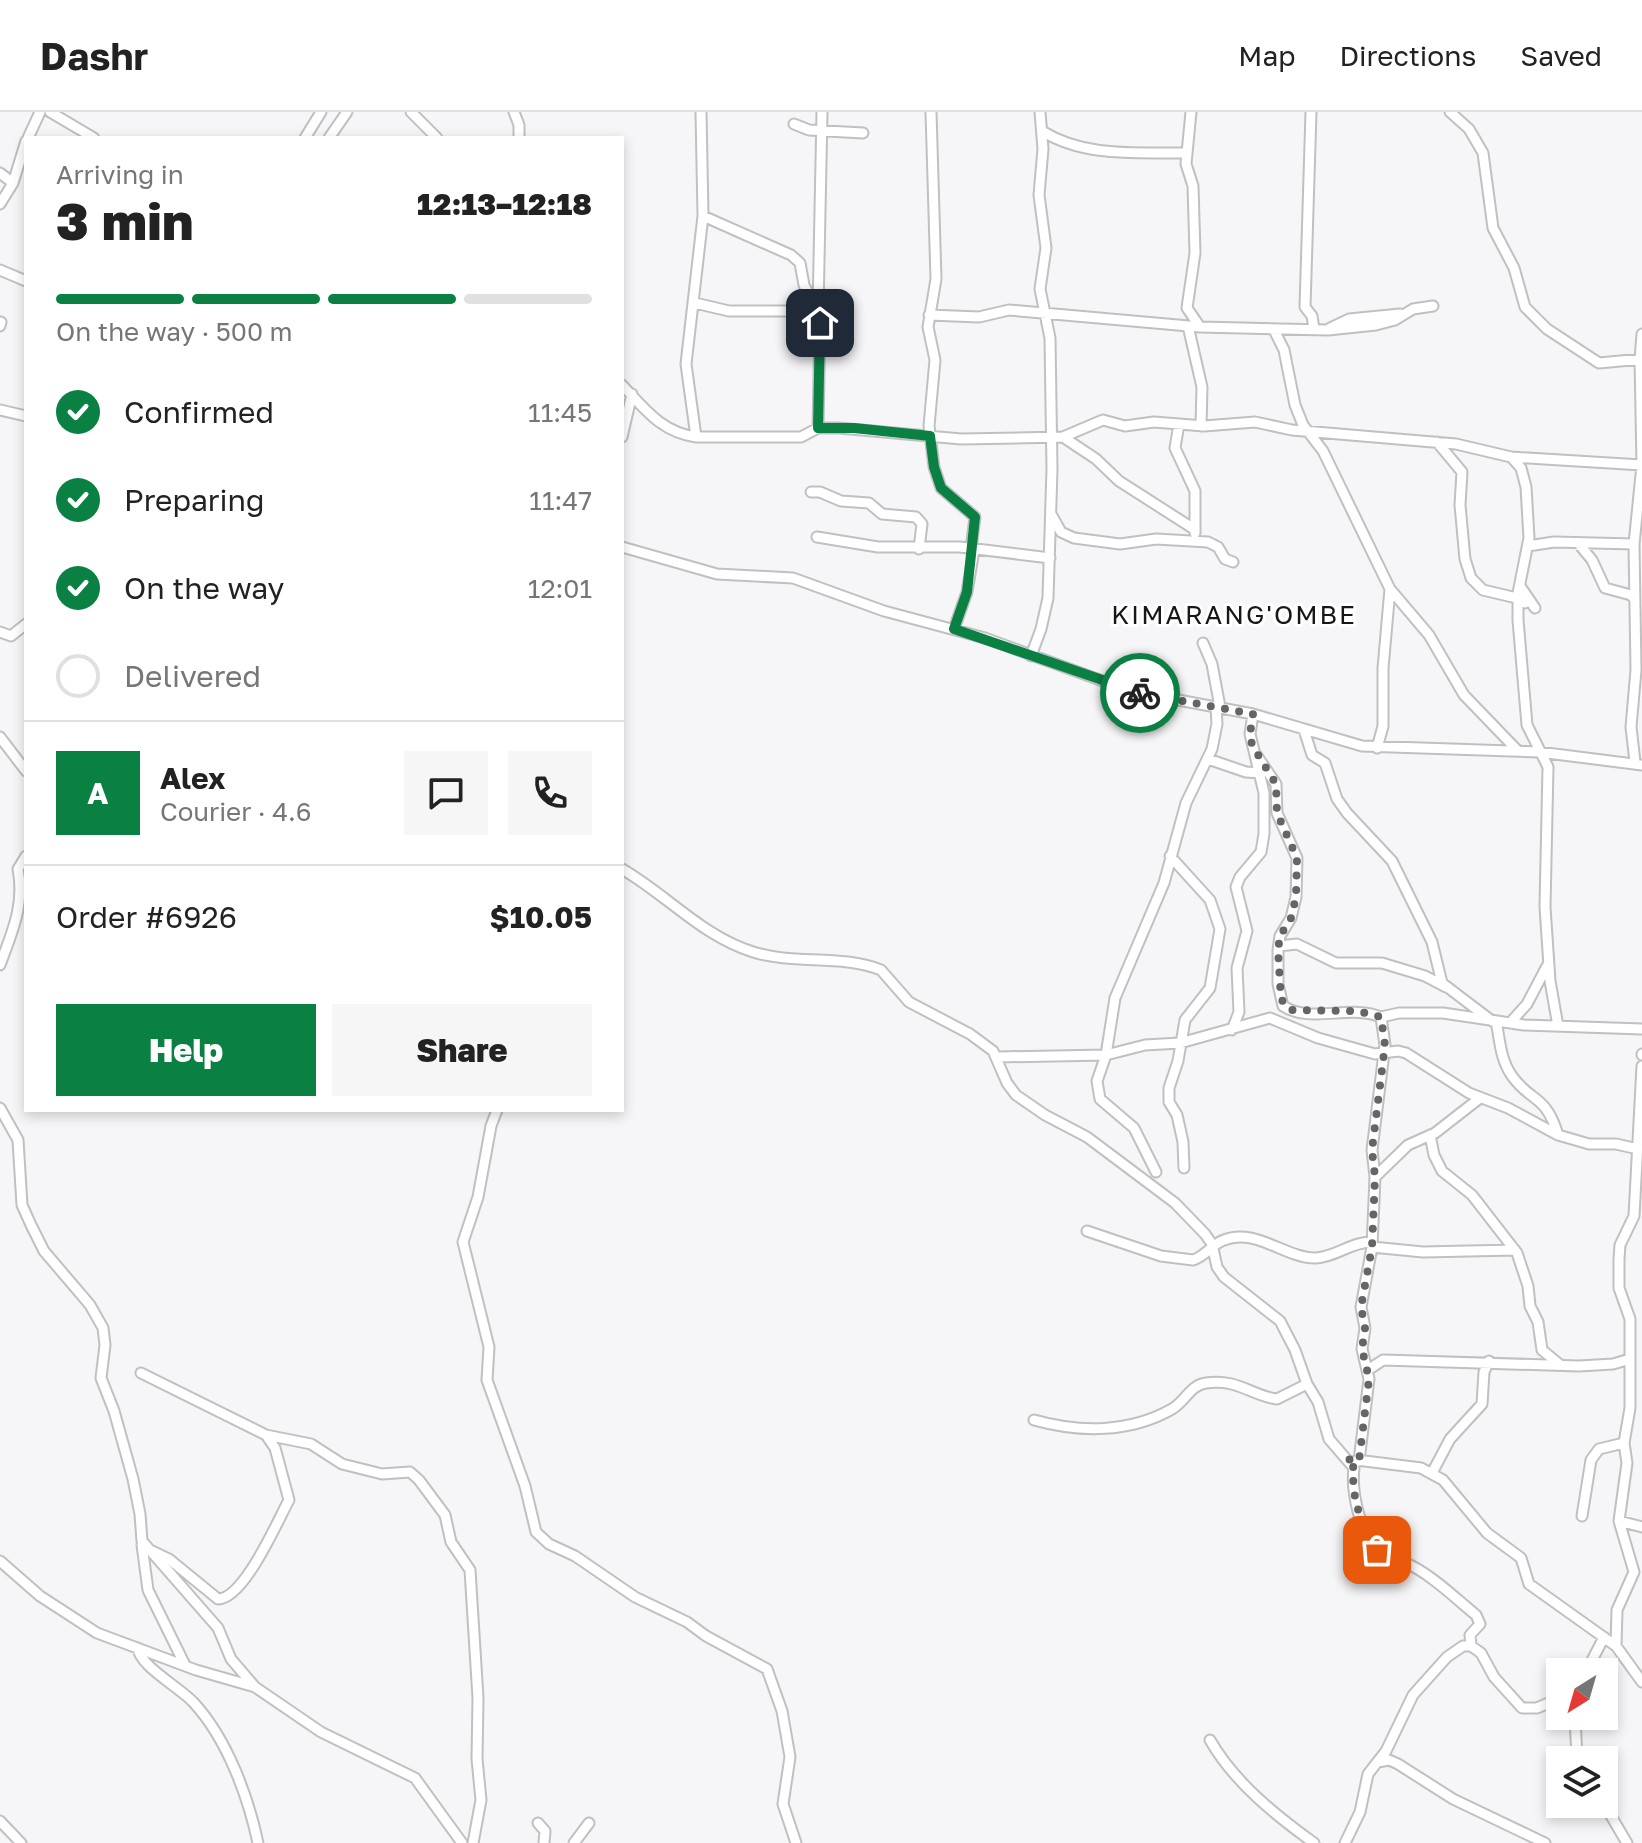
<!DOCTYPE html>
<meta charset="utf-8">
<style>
body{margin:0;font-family:"Golos Text",sans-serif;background:#f6f6f6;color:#222;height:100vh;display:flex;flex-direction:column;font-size:30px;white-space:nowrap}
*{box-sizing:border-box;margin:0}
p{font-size:26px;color:#767676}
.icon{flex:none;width:44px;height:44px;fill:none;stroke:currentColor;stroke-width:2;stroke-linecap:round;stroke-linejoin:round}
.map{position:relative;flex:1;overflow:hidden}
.sheet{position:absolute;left:24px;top:24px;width:600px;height:976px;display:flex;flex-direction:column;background:#fff;border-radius:0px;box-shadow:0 4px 12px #0003}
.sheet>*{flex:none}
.needle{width:52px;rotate:217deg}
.fabs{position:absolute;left:1546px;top:1546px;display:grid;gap:16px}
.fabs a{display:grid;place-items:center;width:72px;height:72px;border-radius:0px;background:#fff;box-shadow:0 4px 12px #0003;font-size:40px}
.pin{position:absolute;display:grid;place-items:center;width:68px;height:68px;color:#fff;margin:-34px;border-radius:16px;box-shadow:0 4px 12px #0006}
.courier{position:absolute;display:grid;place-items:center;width:80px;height:80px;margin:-40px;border:6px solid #0b8043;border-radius:50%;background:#fff;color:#222;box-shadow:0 2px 10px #0007}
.headline em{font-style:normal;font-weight:800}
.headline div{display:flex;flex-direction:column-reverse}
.headline{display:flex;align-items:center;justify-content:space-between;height:136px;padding:0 32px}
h1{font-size:52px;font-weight:800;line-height:60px}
.bar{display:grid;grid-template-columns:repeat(4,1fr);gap:12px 8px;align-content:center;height:96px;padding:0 32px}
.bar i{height:10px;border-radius:6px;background:#e0e0e0}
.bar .active{background:#0b8043}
.bar p{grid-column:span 4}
.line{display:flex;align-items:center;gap:20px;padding:0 32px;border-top:2px solid #e0e0e0}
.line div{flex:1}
.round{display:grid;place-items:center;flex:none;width:84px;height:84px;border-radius:0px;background:#f6f6f6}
ol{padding:0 32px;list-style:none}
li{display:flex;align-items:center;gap:24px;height:88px}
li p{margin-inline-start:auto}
li .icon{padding:8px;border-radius:50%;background:#0b8043;color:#fff;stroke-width:4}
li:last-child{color:#767676}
li i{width:44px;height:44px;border:4px solid #e0e0e0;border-radius:50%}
.button{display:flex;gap:16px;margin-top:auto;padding:16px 32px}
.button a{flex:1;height:92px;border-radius:0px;background:#0b8043;color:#fff;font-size:32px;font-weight:800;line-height:92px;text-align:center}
.button a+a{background:#f6f6f6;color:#222}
header{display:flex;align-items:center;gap:48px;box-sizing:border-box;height:112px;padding:0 40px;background:#fff;border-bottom:2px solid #e0e0e0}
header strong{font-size:38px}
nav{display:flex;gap:44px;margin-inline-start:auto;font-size:28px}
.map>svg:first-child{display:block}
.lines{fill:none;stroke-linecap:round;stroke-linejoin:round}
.minor-casing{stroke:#bfc0c2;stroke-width:13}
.minor{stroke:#fff;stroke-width:9}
.done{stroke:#656566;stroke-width:8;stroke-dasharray:0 14.4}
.route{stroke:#0b8043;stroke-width:10}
.labels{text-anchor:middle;stroke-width:6;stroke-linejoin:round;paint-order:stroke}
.quarter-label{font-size:26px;letter-spacing:2px;fill:#171717;stroke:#fff}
</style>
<header>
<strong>Dashr</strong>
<nav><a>Map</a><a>Directions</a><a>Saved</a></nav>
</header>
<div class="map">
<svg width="1642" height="1731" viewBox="0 0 1642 1731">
<rect width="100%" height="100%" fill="#f6f6f8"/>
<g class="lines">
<defs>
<path id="minor" d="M50,0L94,26
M411,0L437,26
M514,0L519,13V26
M931,0L936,167L928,215L935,248L929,314L934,355L941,376L975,405L971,437
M1191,0L1186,52L1193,74L1195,141L1187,196L1200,215
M1311,0L1305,195L1312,204L1314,217
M1450,0L1469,17L1483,41L1493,116L1514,156L1525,195L1547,217L1599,251L1642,247
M794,12L809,18L863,21
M1042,19C1085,46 1138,40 1187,41
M28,26L40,0
M305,26L321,0
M329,26L347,0
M0,61L13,71
M0,92L13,71L26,29
M703,104L791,143L800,151L804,173L820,206L818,316
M0,158L26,169
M695,191L729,199H818L822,0
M929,203L979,205L1009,198L1200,215L1328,218L1376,213L1395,208L1413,197L1433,194
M0,214L1,210
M1188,214L1202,275L1201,314
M1330,216L1349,207L1400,202
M1274,218L1284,238L1295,293L1303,313L1323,339L1390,477L1429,523L1464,583L1518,639
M622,273C645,297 661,320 696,325H801L818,316H839L961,327L1063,325L1103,308L1125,314L1154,310L1204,314L1255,310L1292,318L1456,332L1511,345L1642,353
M0,298L26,304
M1179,312L1175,336L1195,379V421
M622,325L632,282
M696,325L686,252L703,104L701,0
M1063,325L1096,347L1119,369L1194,417
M1437,330L1462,360L1460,393L1465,447L1471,466L1483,478L1521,487L1525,491
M1512,346L1521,356L1526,375L1529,426L1518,481V508L1527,613L1548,655L1545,795L1550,869L1558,914
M811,380H820L841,389L869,391L882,402L916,405L922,412L919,437
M1051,402L1061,420L1074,426L1120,432L1156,427L1208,430L1218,435L1225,447L1233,450
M817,425L878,435H960L1050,446
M1578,431L1592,448L1605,476L1631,483L1635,488
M1528,434L1554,430L1634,432
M622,435L717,462L793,466L884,499L985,526L1130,579L1253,602L1362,634L1539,640L1642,653
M1520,474L1535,496
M954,517L967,480L974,438
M0,520L11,524L26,512
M1203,531L1212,552L1220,595
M1031,544L1041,517L1048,486L1052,357L1050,226L1040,177L1046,136L1039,83L1043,37L1040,0
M1304,618L1312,643L1325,651L1337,687L1347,701L1392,749L1432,830L1442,871L1492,909
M0,625L26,659
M1377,636L1383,614V556L1390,477
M1255,641L1276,672L1277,701L1297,746L1296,785L1291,806L1280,824L1278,838V872L1283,894C1310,912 1351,892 1381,905L1385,933L1372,1038L1375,1065L1372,1135L1361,1195L1365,1216L1362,1237L1369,1267L1359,1349
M1208,647L1246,660L1261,661
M1635,650L1631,615L1636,558L1634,432L1642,353L1640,247L1642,222
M1170,744L1210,788L1220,817L1210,876L1185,908L1178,949L1169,976V990L1177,1003L1183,1030L1184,1056
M622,757C667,783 702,824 753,840C794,853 841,842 881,858L909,890L970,922L993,939L1007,971L1016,983L1045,1003L1087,1025L1175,1091L1205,1122L1212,1132L1217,1155L1224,1165L1280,1209L1295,1238L1307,1272L1318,1290L1329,1327L1354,1356C1351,1380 1360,1421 1378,1439C1386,1447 1396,1446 1406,1451C1431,1462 1455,1486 1476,1503L1480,1512L1470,1523L1471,1534
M1279,834L1297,832L1336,851H1382L1425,864L1446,875
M0,853C12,820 25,793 18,757L26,744
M1381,905L1399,901H1443L1524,913L1642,917
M1496,909C1500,928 1500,947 1512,964C1530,990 1546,982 1558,1023
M1510,911L1527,892L1547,854
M1232,918L1239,900L1237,856L1247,819L1236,775L1240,765L1261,740L1264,722V681L1250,622L1253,602
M1642,942V943
M997,945L1106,943L1145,933L1180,931L1270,906L1318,926L1375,942L1398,939L1406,941L1469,981L1508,996L1558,1023L1589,1032H1616L1638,1037
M0,996L18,1028L22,1093L31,1113L44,1139L90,1193L103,1216L105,1233L101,1266L114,1299L133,1367L140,1402L142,1429L218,1516L231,1547L255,1575
M497,998L491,1014L478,1085L463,1130L489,1235L487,1268L525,1374L536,1420L549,1432L575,1444L635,1485L687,1510L706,1524L767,1557L782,1599L790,1645L783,1692L796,1731
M1430,1023L1434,1043L1442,1059L1472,1083L1517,1141L1528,1174L1530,1194L1538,1210L1542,1238L1559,1252
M1156,1060L1134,1016L1100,987L1097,969L1106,943L1115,886L1164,771L1186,691L1212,637L1217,612L1216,595
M1375,1065L1408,1033L1435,1021L1480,986
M1087,1119L1161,1144L1193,1148C1206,1144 1212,1132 1224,1128C1255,1115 1287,1147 1316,1146C1336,1145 1351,1130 1371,1130
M1372,1135L1423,1140L1515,1138
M1368,1258L1383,1248L1579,1254L1613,1252L1630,1247
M141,1261L266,1323L311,1332L342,1352L382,1362L410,1360L419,1368L445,1403L451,1430L470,1458L478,1586L477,1647L481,1688L473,1731
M1034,1308C1080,1321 1130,1321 1172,1297C1185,1290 1190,1273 1206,1271C1237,1266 1252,1284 1277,1287L1307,1272
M1357,1348L1421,1356L1443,1368L1487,1421L1521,1446L1529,1472L1616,1534L1642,1570
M1432,1361L1450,1327L1482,1292L1484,1260L1489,1249
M1582,1404L1591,1348L1599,1337L1624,1331L1630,1296V1207L1619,1176V1147L1620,1133L1634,1104L1642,954
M1619,1409L1642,1415
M142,1433L148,1478L185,1553
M148,1437L169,1447L218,1487C244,1487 277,1410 289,1388L275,1336L266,1323
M0,1449L40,1484L97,1521L196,1558L255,1575L321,1620L415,1666L462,1731
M1616,1534L1617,1498L1634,1460L1619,1409L1627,1351L1624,1331
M138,1536C139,1554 181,1576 194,1591C227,1627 248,1684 258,1731
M1586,1560L1604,1525
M1575,1604L1577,1648
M1210,1628C1234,1670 1275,1703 1314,1731
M1378,1650L1389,1648L1398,1652L1453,1687L1545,1731
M1604,1692L1627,1731
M0,1709L21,1731
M538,1711L545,1719L544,1731
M574,1731L589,1711
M1345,1731L1360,1700L1368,1662L1386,1639L1413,1583L1447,1545L1463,1534H1471L1481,1541L1494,1565L1522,1596H1537L1560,1586"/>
</defs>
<use href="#minor" class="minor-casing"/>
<use href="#minor" class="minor"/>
</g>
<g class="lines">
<path class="done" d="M1140,581L1253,602L1250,622L1252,633L1276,672L1277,701L1297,746L1296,785L1291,806L1280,824L1278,838L1281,887L1290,898L1358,899L1381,905L1385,933L1372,1038L1375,1065L1372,1135L1361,1195L1365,1216L1362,1237L1369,1267L1359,1349L1346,1347L1354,1356C1350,1382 1362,1416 1377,1438"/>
<path class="route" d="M820,211L818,316H854L930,324L934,355L941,376L975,405L967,480L954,517L1140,581"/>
</g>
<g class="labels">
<g class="quarter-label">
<text x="1234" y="512">KIMARANG'OMBE</text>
</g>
</g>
</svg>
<div class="fabs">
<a><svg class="needle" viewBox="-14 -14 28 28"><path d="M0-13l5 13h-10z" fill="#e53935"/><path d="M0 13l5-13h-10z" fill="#767676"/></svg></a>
<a><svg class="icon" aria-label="layers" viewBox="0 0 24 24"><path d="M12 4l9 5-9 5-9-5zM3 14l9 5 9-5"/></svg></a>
</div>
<div class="pin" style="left:1377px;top:1438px;background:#ea580c"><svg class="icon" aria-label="bag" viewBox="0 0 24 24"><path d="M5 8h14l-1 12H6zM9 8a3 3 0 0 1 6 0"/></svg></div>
<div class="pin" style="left:820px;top:211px;background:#1f2937"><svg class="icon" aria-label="home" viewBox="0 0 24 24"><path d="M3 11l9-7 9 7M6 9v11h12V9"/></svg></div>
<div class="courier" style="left:1140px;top:581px"><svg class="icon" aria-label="bike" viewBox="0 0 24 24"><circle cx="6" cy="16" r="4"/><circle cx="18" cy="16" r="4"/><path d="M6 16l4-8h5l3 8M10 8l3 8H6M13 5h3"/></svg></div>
<section class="sheet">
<div class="headline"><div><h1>3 min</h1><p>Arriving in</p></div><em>12:13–12:18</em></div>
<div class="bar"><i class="active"></i><i class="active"></i><i class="active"></i><i></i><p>On the way · 500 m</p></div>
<ol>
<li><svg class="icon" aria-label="check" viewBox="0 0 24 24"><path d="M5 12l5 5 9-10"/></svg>Confirmed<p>11:45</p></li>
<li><svg class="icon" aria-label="check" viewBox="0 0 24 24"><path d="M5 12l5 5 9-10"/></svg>Preparing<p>11:47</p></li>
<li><svg class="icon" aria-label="check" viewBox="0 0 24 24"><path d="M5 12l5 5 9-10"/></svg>On the way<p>12:01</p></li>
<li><i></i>Delivered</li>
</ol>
<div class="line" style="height:144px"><b class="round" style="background:#0b8043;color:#fff">A</b><div><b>Alex</b><p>Courier · 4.6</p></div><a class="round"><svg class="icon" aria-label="chat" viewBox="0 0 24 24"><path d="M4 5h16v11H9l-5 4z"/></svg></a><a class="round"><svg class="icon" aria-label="phone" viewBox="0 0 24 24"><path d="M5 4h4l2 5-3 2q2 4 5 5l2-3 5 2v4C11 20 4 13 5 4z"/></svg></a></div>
<div class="line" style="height:104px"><div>Order #6926</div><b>$10.05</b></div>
<div class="button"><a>Help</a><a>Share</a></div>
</section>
</div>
